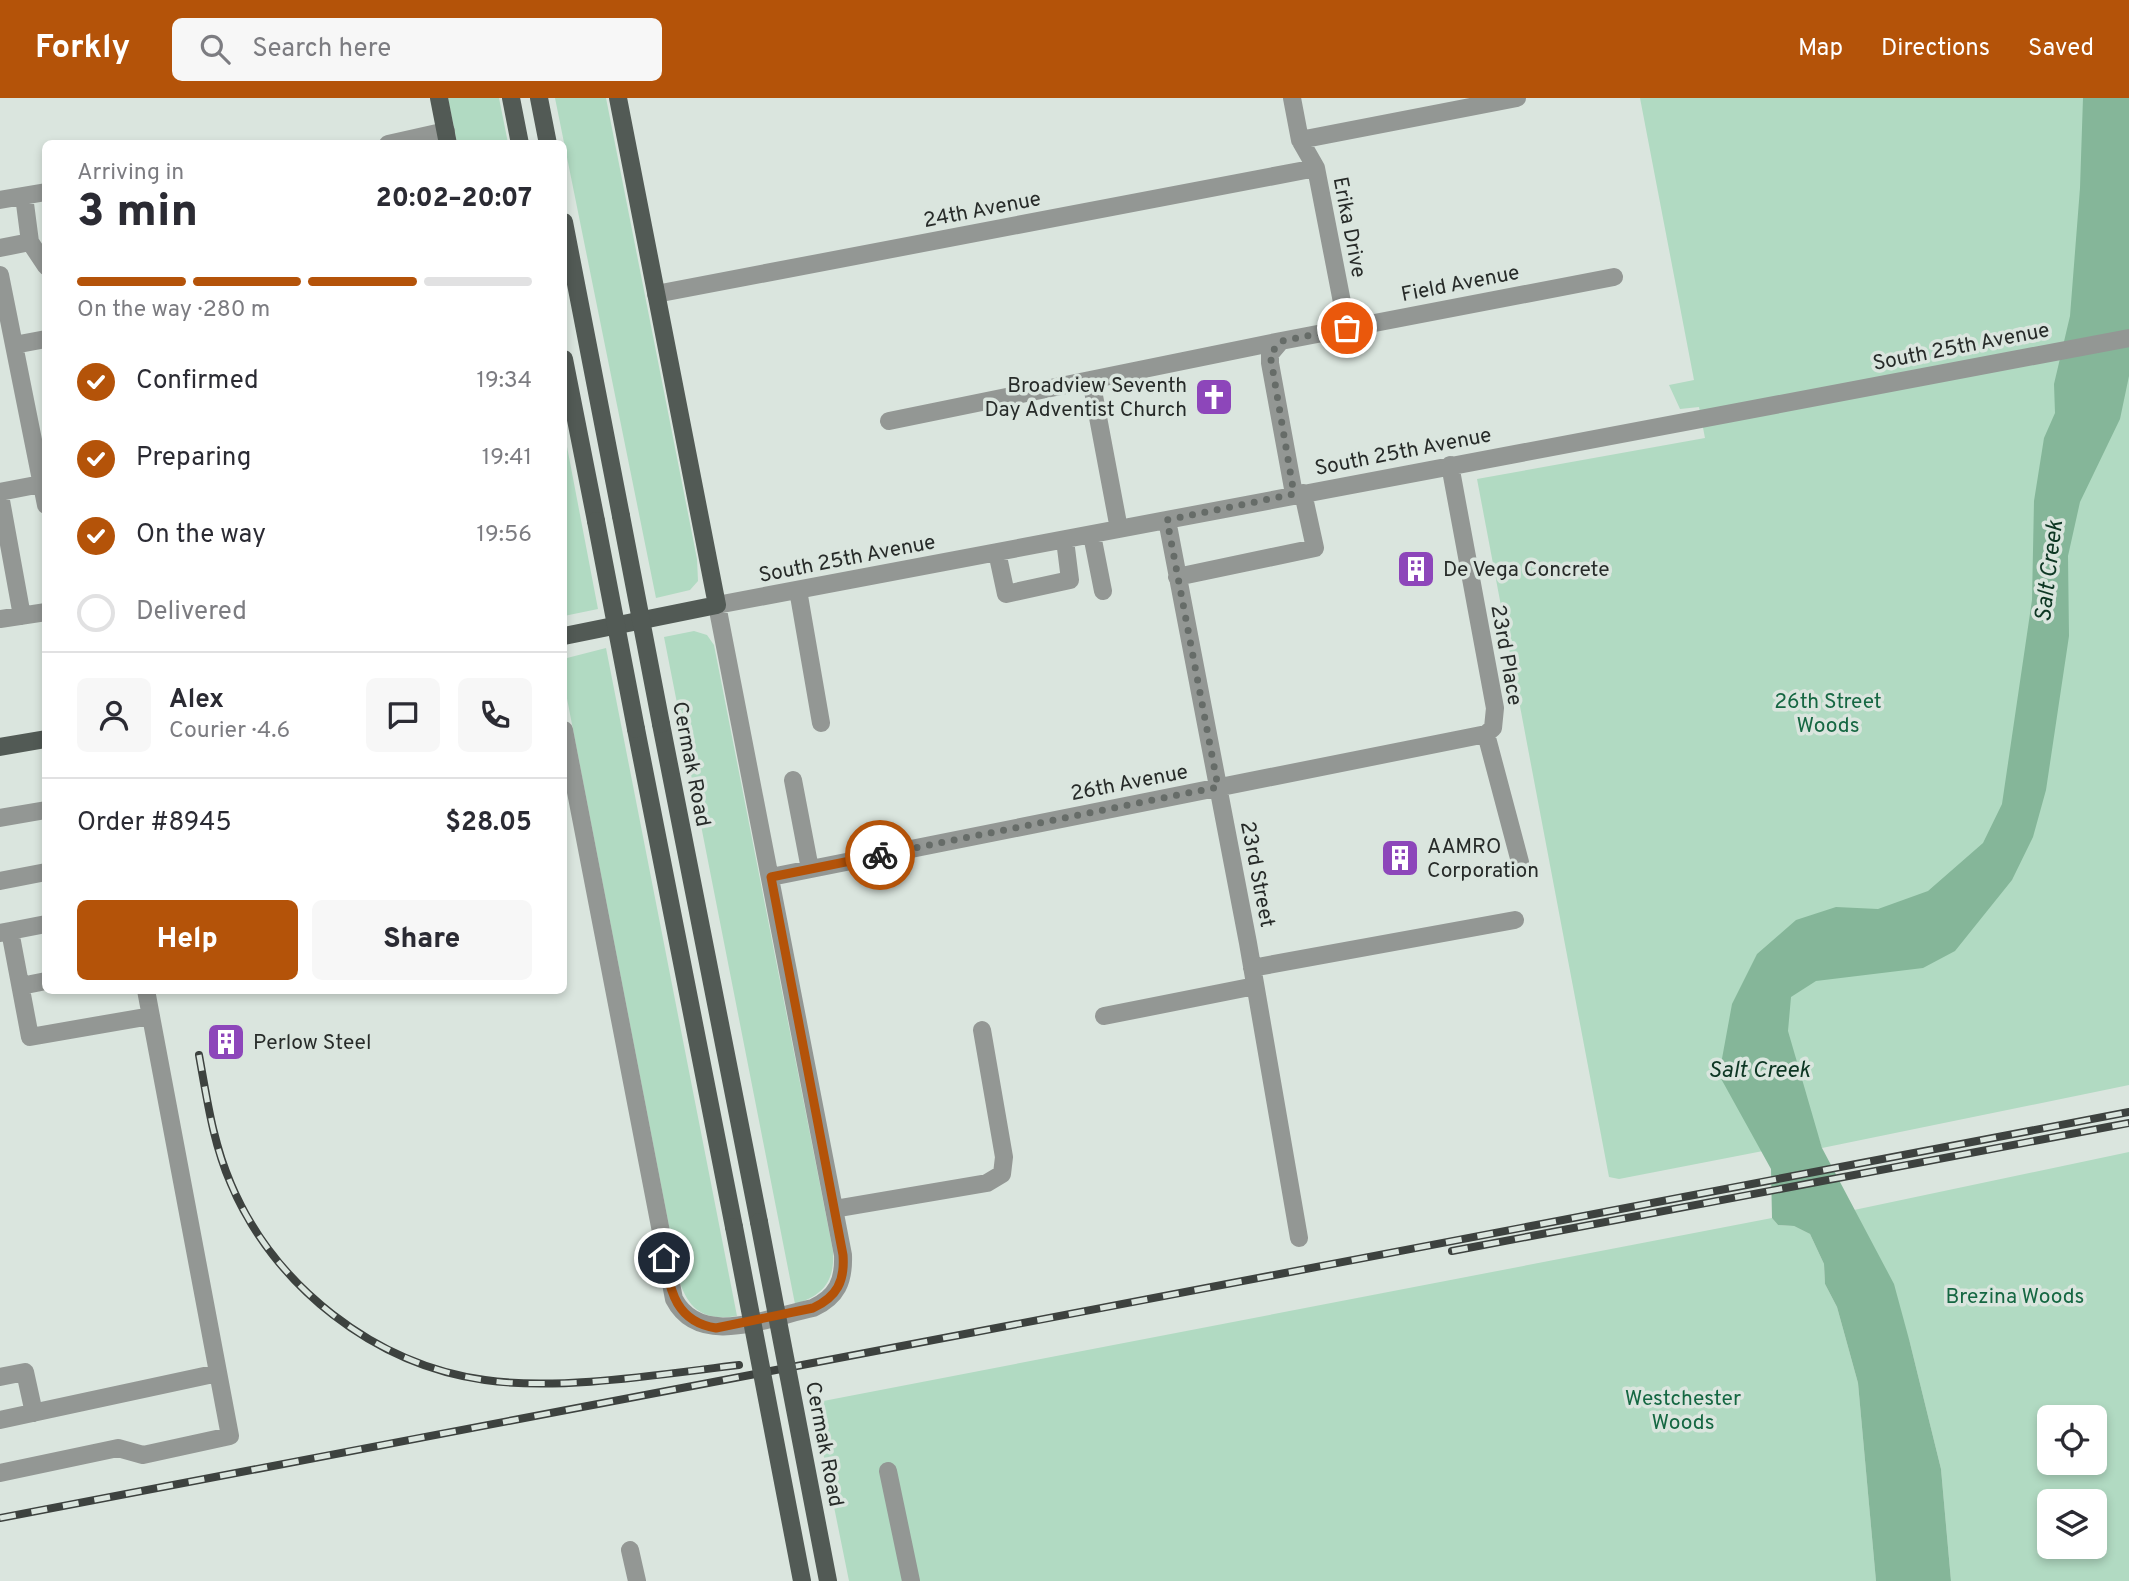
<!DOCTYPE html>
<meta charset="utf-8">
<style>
body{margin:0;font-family:Overpass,sans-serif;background:#f7f7f7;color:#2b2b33;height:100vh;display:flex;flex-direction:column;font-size:26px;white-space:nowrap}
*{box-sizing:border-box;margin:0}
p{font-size:23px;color:#7c7c81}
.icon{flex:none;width:38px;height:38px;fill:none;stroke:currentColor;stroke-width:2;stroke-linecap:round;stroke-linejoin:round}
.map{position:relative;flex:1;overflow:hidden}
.side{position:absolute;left:42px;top:42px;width:525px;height:854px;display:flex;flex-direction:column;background:#fff;border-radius:10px;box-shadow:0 4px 10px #0003}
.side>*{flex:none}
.tools{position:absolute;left:2037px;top:1307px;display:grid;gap:14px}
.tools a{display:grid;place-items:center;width:70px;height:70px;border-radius:10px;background:#fff;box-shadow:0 4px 10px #0003;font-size:35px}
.pin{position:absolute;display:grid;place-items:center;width:60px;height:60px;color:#fff;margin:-30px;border:4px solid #fff;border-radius:50%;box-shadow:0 2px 7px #0007}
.courier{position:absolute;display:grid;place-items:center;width:70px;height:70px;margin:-35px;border:5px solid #b45309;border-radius:50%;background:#fff;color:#222;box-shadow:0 2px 9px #0007}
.head em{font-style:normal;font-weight:800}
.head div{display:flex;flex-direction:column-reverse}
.head{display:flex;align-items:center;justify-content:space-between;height:119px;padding:0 35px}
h1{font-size:46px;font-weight:800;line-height:52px}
.bar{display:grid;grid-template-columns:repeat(4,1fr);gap:10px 7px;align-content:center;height:84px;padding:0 35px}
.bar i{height:9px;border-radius:5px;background:#e1e1e2}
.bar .current{background:#b45309}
.bar p{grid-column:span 4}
.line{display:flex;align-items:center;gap:18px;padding:0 35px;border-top:2px solid #e1e1e2}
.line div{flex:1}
.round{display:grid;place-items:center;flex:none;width:74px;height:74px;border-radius:10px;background:#f7f7f7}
ol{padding:0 35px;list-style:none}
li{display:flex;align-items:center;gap:21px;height:77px}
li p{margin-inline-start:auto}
li .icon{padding:7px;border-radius:50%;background:#b45309;color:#fff;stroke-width:4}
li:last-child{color:#7c7c81}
li i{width:38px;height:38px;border:4px solid #e1e1e2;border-radius:50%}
.primary-button{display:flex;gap:14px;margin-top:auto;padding:14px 35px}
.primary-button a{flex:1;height:80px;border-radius:10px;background:#b45309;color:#fff;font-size:28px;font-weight:800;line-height:80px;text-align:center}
.primary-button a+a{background:#f7f7f7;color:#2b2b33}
header{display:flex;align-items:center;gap:42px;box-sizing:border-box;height:98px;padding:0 35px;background:#b45309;color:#fff}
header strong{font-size:33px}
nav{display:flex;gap:38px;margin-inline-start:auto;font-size:24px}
.search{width:490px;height:63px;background:#f7f7f7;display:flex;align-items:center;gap:18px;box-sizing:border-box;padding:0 24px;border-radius:10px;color:#7c7c81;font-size:26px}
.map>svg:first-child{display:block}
.green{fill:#b1dac2;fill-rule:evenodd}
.water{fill:#85b699}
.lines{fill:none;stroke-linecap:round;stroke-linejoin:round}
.minor{stroke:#939794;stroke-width:18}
.major{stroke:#525a55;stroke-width:18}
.rail-casing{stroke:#3d423f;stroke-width:8}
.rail{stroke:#dae5de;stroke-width:5;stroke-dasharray:16;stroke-linecap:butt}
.major-bridge{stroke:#525a55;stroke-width:18}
.done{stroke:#666c68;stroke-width:7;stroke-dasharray:0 12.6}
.route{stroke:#b45309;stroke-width:9}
.labels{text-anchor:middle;stroke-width:7;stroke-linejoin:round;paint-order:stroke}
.street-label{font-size:21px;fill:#272b29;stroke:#dae5de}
.poi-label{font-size:21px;fill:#272b29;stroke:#dae5de;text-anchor:start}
.park-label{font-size:21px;fill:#156742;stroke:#dae5de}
.water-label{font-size:23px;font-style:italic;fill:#0d3623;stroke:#dae5de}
</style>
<header>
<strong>Forkly</strong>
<div class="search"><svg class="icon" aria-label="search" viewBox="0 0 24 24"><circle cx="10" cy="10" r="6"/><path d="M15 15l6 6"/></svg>Search here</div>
<nav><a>Map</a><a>Directions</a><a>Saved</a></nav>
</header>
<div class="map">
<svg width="2129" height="1483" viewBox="0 0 2129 1483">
<rect width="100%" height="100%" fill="#dae5de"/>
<path class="green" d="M448,0H499L508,45H457Z
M555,0H606L697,461L698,483L690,492L656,500Z
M1640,0H2129V987L1822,1050L1818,1038L1761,1050L1763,1053L1619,1081L1609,1079L1477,381L1705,340L1699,309L1680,311L1669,287L1694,282Z
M564,333L598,511L564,518Z
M694,533L707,537L714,547L833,1153C835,1183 823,1198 795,1206L664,539Z
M606,550L737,1218C707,1223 690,1214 680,1185L564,585V566L567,560Z
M2129,1054V1483H1951L1941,1371L1910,1245L1854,1112ZM2049,1320H2095V1365H2049ZM2049,1404H2095V1449H2049Z
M1772,1120L1778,1127L1794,1128L1810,1136L1824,1166L1825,1186L1837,1209L1858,1285L1876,1483H849L813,1305Z"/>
<path class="water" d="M2083,0H2129V278L2120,321L2080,404L2068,458L2069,538L2046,692L2033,739L2012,782L1955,853L1923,870L1816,883L1791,899L1788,933L1822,1050L1894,1186L1910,1245L1941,1371L1951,1483H1876L1858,1285L1837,1209L1825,1186L1824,1166L1810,1136L1794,1128L1778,1127L1772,1120L1771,1071L1719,977L1732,906L1757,856L1796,822L1836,809L1878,811L1928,793L1983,745L2002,706L2032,502L2034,403L2044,340L2055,315L2054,286L2070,218L2080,90Z"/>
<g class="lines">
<path class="minor" d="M1292,0L1300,42L1316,70L1347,230
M1300,42L1517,0
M388,46L446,33
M24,98L30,144
M0,102L46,94
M0,150L30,144L46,168
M0,177L46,407
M656,196L1316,70
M14,247L46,241
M1091,282L1119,431
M889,323L1281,243
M0,394L41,386
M1294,396L1270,265V256L1281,243L1614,179
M0,397L22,518
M1167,422L1248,845L1299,1140
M1092,437L1103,493
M997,454L1006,496L1070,482L1065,442
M1177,479L1315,450L1303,395
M798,492L821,625
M0,521L46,514
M564,632L674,1201C700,1251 769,1219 813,1210C837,1199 844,1183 843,1157L717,507L2129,240
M1486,636L1520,764
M793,682L810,771
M0,720L46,712
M771,779L1486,636L1493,630L1495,610L1450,367
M0,783L46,774
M10,833L46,826
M0,835L10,833L30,939L151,918
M1252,870L1515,822
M21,888L46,883
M1104,918L1255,888
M834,1111L987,1085L1002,1076L1004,1059L982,932
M0,1279L25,1274L34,1315
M0,1322L218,1275
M888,1373L911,1483
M0,1375L118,1350L143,1357L230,1338L146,892
M630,1452L637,1483"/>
<path class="major" d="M439,0L448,46
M511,0L520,46
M539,0L548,46
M564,124L621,418
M564,261L596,423
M564,538L717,507L618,0
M661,626L759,1124
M636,631L734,1129
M0,649L46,641"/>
<defs>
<path id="rail" d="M199,957C207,1001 213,1045 231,1086C274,1188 375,1267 485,1282C559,1293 663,1276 739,1267
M1452,1153L2129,1025
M0,1420L2129,1014"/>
</defs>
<use href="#rail" class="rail-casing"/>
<use href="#rail" class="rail"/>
<path class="major-bridge" d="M621,418L661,626
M596,423L636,631
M759,1124L828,1483
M734,1129L802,1483"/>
</g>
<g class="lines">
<path class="done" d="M880,757L1218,689L1167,422L1294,396L1270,256L1282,243L1347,230"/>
<path class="route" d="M664,1160C670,1194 677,1224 716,1230L813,1210C837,1199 845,1183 843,1157L771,779L880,757"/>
</g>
<defs>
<symbol id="church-square" viewBox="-11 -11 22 22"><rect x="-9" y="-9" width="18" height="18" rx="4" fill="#8d46ba" stroke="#dae5de"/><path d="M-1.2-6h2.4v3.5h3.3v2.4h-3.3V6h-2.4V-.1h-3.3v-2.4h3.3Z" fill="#fff"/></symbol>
<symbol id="building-square" viewBox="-11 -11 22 22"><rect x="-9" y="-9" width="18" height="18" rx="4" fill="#8d46ba" stroke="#dae5de"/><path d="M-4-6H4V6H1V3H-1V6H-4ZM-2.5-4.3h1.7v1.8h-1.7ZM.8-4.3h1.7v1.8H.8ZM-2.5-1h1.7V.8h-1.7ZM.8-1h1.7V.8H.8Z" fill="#fff"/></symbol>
</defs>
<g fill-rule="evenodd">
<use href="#church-square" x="1192" y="277" width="44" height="44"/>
<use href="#building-square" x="1394" y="449" width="44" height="44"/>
<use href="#building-square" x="1378" y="738" width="44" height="44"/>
<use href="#building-square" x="204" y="922" width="44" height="44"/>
</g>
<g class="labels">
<g class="street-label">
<text transform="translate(982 111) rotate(-11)" y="7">24th Avenue</text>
<text transform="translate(1350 129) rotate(79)" y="7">Erika Drive</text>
<text transform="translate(1460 185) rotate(-11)" y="7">Field Avenue</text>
<text transform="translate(1961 248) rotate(-11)" y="7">South 25th Avenue</text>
<text transform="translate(1403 353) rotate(-11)" y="7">South 25th Avenue</text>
<text transform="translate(847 460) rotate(-11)" y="7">South 25th Avenue</text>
<text transform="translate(1507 557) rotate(80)" y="7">23rd Place</text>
<text transform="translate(692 666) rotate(79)" y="7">Cermak Road</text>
<text transform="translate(1129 684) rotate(-11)" y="7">26th Avenue</text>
<text transform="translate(1258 776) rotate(79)" y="7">23rd Street</text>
<text transform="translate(825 1346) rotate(79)" y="7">Cermak Road</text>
</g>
<g class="poi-label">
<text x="1187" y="294" text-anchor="end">Broadview Seventh<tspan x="1187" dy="24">Day Adventist Church</tspan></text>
<text x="1443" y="478">De Vega Concrete</text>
<text x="1427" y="755">AAMRO<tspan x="1427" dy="24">Corporation</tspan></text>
<text x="253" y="951">Perlow Steel</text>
</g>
<g class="park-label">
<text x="1828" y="610">26th Street<tspan x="1828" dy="24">Woods</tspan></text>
<text x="2015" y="1205">Brezina Woods</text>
<text x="1683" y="1307">Westchester<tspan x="1683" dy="24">Woods</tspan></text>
</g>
<g class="water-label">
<text transform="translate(2048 473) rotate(-83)" y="8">Salt Creek</text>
<text x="1759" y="979">Salt Creek</text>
</g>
</g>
</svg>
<div class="tools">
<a><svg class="icon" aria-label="locate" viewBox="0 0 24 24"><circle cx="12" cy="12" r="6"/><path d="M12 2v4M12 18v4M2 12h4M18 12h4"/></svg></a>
<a><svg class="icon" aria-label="layers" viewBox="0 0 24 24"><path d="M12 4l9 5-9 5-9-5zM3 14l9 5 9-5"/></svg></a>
</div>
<div class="pin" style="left:1347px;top:230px;background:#ea580c"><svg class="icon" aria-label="bag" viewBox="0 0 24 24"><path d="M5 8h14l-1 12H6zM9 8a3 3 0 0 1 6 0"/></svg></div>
<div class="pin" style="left:664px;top:1160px;background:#1f2937"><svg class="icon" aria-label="home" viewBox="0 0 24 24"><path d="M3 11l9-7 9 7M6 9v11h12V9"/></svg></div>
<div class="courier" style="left:880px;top:757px"><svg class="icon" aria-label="bike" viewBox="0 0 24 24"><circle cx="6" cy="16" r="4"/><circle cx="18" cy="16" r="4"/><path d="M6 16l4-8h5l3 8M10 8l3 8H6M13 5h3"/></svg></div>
<section class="side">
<div class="head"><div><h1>3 min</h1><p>Arriving in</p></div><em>20:02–20:07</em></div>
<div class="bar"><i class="current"></i><i class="current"></i><i class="current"></i><i></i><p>On the way · 280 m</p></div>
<ol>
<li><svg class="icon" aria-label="check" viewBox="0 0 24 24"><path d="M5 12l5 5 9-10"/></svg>Confirmed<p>19:34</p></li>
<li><svg class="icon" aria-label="check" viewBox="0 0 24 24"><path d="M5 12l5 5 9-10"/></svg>Preparing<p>19:41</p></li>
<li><svg class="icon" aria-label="check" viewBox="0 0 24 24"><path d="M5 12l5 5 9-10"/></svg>On the way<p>19:56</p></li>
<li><i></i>Delivered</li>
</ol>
<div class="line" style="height:126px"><a class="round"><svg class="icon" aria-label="person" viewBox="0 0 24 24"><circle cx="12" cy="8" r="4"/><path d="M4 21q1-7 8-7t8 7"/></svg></a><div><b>Alex</b><p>Courier · 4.6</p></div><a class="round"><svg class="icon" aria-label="chat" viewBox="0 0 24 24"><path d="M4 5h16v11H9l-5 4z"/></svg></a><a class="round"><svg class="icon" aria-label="phone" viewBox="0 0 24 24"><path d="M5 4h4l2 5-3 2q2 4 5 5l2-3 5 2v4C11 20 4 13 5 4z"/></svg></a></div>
<div class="line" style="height:91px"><div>Order #8945</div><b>$28.05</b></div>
<div class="primary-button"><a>Help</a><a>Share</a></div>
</section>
</div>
